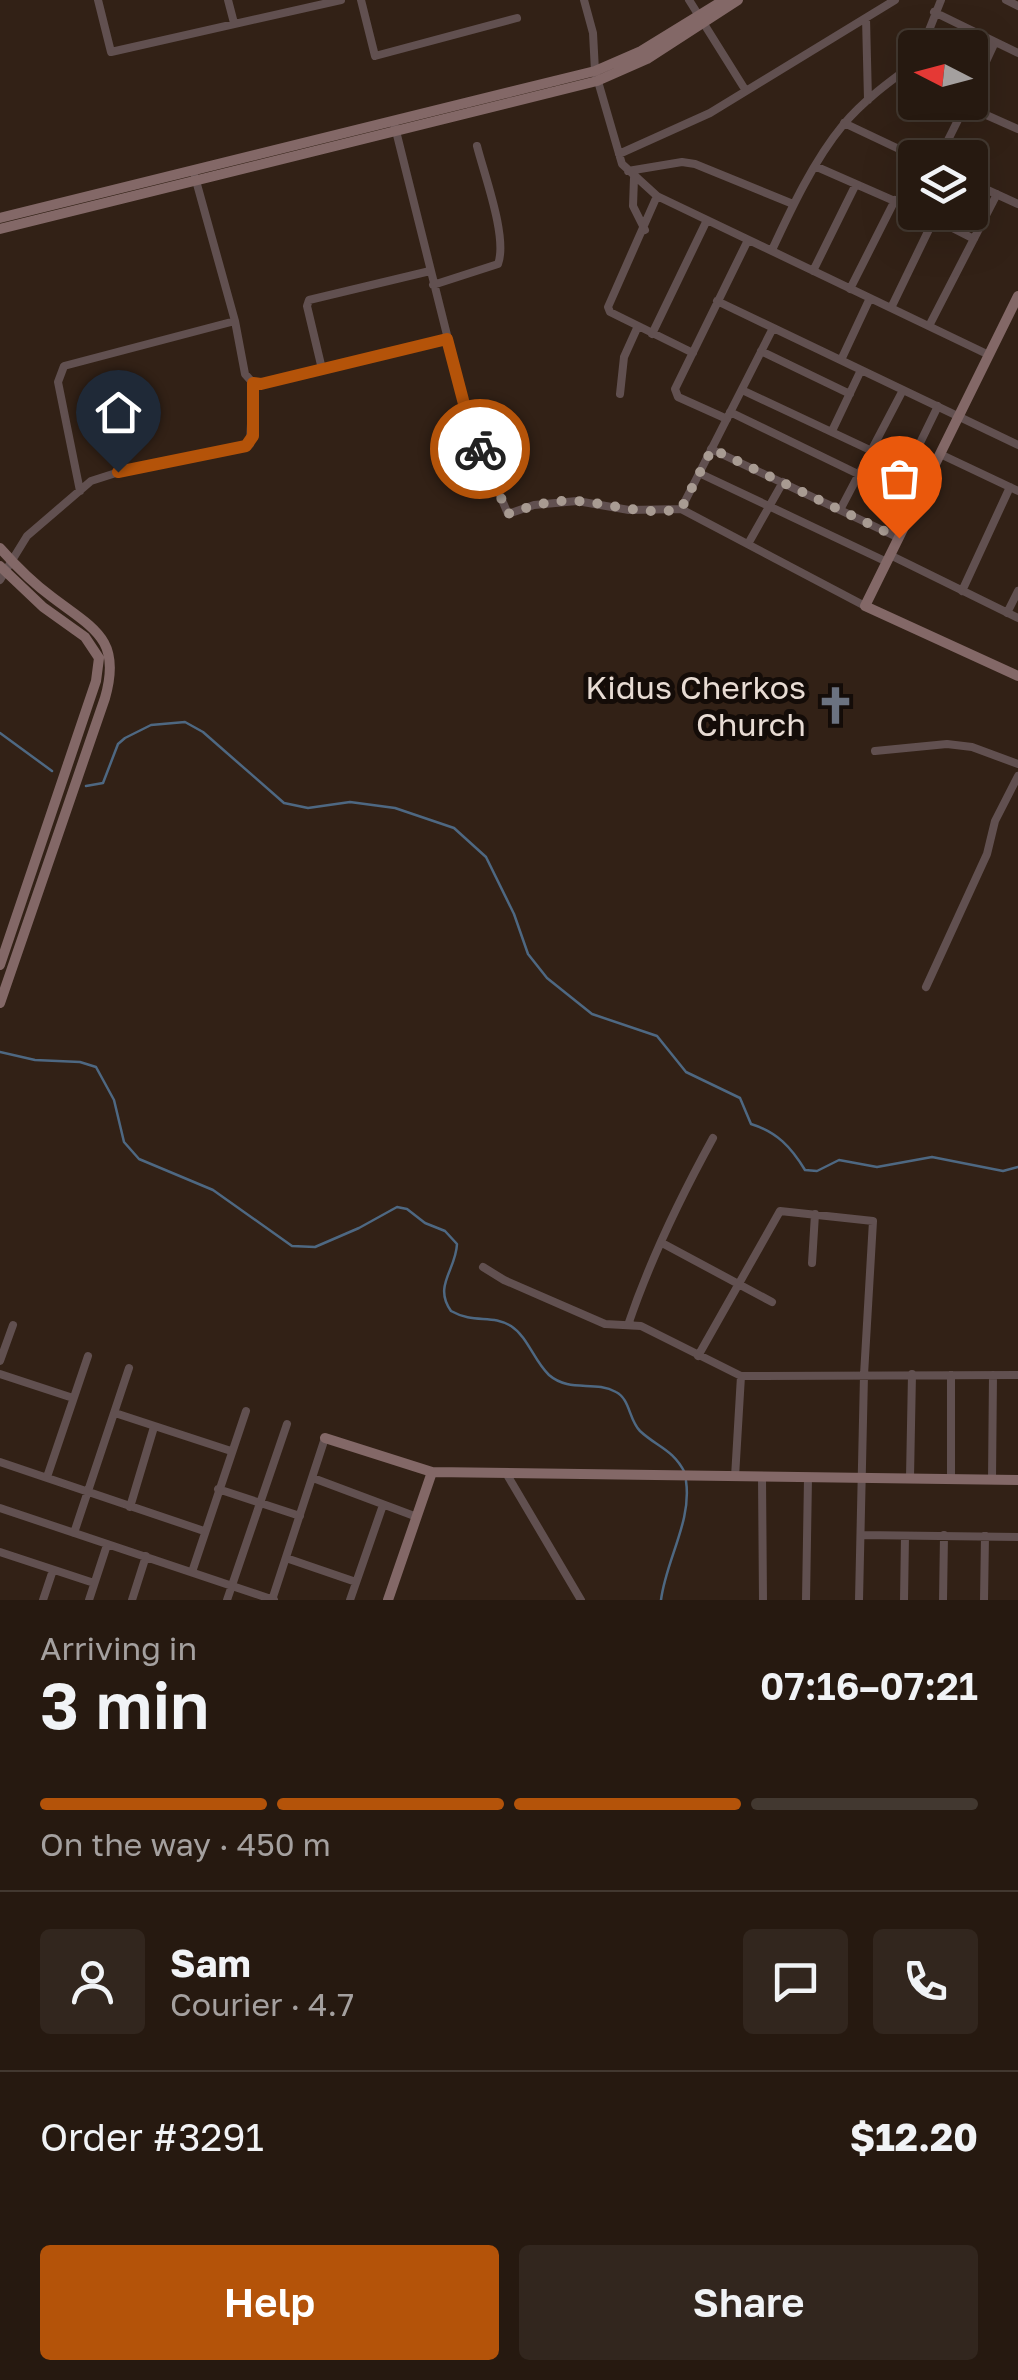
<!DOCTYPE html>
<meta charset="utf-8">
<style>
body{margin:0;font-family:"Golos Text",sans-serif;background:#32261e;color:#f1f3f6;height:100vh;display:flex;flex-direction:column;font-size:38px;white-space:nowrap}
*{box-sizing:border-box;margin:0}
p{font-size:32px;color:#a4a09f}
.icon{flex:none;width:55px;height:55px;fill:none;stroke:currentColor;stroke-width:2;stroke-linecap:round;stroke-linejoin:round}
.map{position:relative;height:1600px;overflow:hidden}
.panel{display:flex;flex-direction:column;background:#261910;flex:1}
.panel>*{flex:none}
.needle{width:65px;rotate:276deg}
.controls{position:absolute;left:898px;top:30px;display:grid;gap:20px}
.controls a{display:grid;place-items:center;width:90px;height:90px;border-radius:10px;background:#261910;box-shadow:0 10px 40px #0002,0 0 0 2px #423830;font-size:50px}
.pin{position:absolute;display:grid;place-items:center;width:85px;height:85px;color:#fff;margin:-102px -42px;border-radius:50% 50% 50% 0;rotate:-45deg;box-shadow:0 0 10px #0007}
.pin .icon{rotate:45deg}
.courier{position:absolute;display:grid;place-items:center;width:100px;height:100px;margin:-50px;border:8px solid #b45309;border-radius:50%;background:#fff;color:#222;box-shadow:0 2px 12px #0007}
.head em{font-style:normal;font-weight:600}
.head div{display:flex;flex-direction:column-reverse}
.head{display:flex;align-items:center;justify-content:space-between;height:170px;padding:0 40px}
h1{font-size:65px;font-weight:600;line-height:75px}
.bar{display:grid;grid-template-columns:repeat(4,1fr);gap:15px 10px;align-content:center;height:120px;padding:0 40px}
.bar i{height:12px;border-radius:8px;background:#423830}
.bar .current{background:#b45309}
.bar p{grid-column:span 4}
.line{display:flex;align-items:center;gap:25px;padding:0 40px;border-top:2px solid #423830}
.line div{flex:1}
.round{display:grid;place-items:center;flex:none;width:105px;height:105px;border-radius:10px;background:#32261e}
.primary-button{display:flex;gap:20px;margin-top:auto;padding:20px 40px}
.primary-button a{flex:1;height:115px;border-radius:10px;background:#b45309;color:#fff;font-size:40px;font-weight:600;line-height:115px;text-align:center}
.primary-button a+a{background:#32261e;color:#f1f3f6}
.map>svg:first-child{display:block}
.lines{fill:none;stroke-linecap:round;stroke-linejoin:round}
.stream{stroke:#4e6882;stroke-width:2.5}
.street{stroke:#615050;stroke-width:8}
.secondary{stroke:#836867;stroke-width:10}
.done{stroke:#a89b92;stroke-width:10;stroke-dasharray:0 18}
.route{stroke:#b45309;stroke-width:12}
.labels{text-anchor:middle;stroke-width:10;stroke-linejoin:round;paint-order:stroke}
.poi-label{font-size:32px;fill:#e8dcd4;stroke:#140c08;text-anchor:end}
</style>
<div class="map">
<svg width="1018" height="1600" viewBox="0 0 1018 1600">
<rect width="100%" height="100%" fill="#322116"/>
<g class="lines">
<path class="stream" d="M0,733L52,771
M86,786L103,783L118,744L125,738L151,725L185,722L203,732L284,803L308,808L350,802L395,808L454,828L486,857L514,914L528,954L547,978L592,1014L657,1036L686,1072L740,1098L751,1124C777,1132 791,1147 805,1170L817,1171L839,1160L877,1167L932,1157L1003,1171L1018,1167
M0,1052L35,1060L80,1062L96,1067L114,1100L124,1142L139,1159L213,1190L292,1246L315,1247L359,1228L397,1207L407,1209L425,1223L445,1231L457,1244C456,1270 433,1286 451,1311C474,1324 492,1314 511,1326C528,1337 534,1361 549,1375C570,1393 594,1380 616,1392C630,1399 629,1420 640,1431C657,1447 673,1449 685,1473
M661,1600C666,1560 692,1521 686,1481"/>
<path class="street" d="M98,0L111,52L341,0
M228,0L234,23
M361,0L375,56L517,18
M584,0L593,33L595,71L622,164L657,196L989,355
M689,0L746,91
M1006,0L1018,6
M934,12L1018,53
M866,18L868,100
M922,48L941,0
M970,96L995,42
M966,106L1018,129
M844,123L918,158
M395,127L469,423L508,514L534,505L577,501L629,510L681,509L865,606
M619,154L710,113L895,0
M939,158L967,102
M817,167L915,210
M628,171L682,162L695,164L793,204
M195,177L235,321L245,374L253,383L261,384L447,339
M634,178L633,206L645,230
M970,182L1018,204
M657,196L608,307L610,312L693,353
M921,212L974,239
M772,250C791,209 814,160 843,125C863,101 889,82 915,63
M813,271L856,184
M433,285L498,264C508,238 484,174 477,146
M850,289L895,200
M717,301L1018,445
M891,308L934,219
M929,326L997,194
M652,334L707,220
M761,351L850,394
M841,360L870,298
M322,369L307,306L309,300L430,271
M742,390L870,450
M620,394L624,357L638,326
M730,412L858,474
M727,419L678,397L675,389L748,240
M832,431L861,370
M711,449L899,538
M940,454L1018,491
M865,462L923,489
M699,473L887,562
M902,480L938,406
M80,491L58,382L64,366L235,321
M681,509L773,328
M840,510L903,390
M748,544L783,482
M890,555L1018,618
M0,580L27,536L91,481L119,472L250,444L253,383
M962,591L1010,487
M1007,613L1018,591
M875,751L947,744L972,747L1018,764
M926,987L987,854L995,821L1018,776
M662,1243L772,1302
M812,1263L815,1214
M483,1267L504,1280L605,1324L641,1326L741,1376L1018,1375
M628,1325C650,1260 680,1198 713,1138
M698,1356L780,1211L873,1221L864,1375L859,1600
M0,1361L13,1325
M0,1374L73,1398
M115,1413L231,1451
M0,1462L204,1531
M506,1473L581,1600
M47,1477L88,1356
M735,1477L741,1376
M762,1477L763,1600
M910,1477L912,1374
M313,1478L417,1517
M951,1478V1375
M992,1479L993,1375
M218,1489L300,1516
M130,1507L154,1427
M0,1508L274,1600
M74,1533L129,1368
M861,1535L1018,1537
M0,1552L94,1583
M286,1558L356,1582
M192,1572L246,1411
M43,1600L53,1570
M89,1600L107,1545
M132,1600L146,1556
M227,1600L287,1424
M272,1600L325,1438
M350,1600L383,1505
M806,1600L808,1478
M904,1600L905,1536
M943,1600L944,1535
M984,1600L985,1536"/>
<path class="secondary" d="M0,218L595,71L641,51L724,0
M0,229L597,81L647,59L738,0
M1018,296L865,606L1018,676
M0,548C15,565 33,583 52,597C94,629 122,639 105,698L0,1003
M0,566L43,607L85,637L99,658L96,681L0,965
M325,1438L432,1472L1018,1480
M388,1600L432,1472"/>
</g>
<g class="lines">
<path class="done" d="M480,449L508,514C530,506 554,499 578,501C613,504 646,516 681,509L712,449L899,538"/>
<path class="route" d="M118,472L246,446L253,436V383L261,384L447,339L469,423L480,449"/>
</g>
<defs>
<symbol id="church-bare" viewBox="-9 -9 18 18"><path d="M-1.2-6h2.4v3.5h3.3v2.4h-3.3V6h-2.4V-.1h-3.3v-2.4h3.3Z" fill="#6b7280" stroke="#140c08" stroke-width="2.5" paint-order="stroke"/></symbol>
</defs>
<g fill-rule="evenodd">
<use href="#church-bare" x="808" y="678" width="55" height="55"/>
</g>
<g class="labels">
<g class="poi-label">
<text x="806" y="699">Kidus Cherkos<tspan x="806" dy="37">Church</tspan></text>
</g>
</g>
</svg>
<div class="controls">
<a><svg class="needle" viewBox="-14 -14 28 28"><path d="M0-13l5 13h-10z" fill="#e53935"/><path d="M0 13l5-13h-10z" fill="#a4a09f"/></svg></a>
<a><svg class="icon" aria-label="layers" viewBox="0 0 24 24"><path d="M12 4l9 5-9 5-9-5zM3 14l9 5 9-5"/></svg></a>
</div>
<div class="pin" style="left:899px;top:538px;background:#ea580c"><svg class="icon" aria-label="bag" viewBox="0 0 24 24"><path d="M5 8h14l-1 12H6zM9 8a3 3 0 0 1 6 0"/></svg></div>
<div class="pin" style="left:118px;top:472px;background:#1f2937"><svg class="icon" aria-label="home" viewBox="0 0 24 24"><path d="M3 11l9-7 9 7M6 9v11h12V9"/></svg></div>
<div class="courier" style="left:480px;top:449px"><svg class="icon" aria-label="bike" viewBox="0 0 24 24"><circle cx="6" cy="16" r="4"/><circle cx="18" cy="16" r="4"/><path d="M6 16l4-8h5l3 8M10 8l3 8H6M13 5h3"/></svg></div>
</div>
<section class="panel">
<div class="head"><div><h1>3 min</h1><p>Arriving in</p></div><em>07:16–07:21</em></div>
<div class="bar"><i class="current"></i><i class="current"></i><i class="current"></i><i></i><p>On the way · 450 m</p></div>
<div class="line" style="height:180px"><a class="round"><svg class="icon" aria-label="person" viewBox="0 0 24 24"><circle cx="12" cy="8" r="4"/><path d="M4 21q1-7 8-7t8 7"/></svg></a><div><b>Sam</b><p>Courier · 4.7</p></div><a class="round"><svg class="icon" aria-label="chat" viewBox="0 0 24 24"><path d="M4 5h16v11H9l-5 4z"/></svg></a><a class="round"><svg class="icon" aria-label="phone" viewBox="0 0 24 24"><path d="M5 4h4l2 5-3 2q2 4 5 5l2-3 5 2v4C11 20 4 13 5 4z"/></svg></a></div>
<div class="line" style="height:130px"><div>Order #3291</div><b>$12.20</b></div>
<div class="primary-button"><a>Help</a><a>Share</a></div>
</section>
